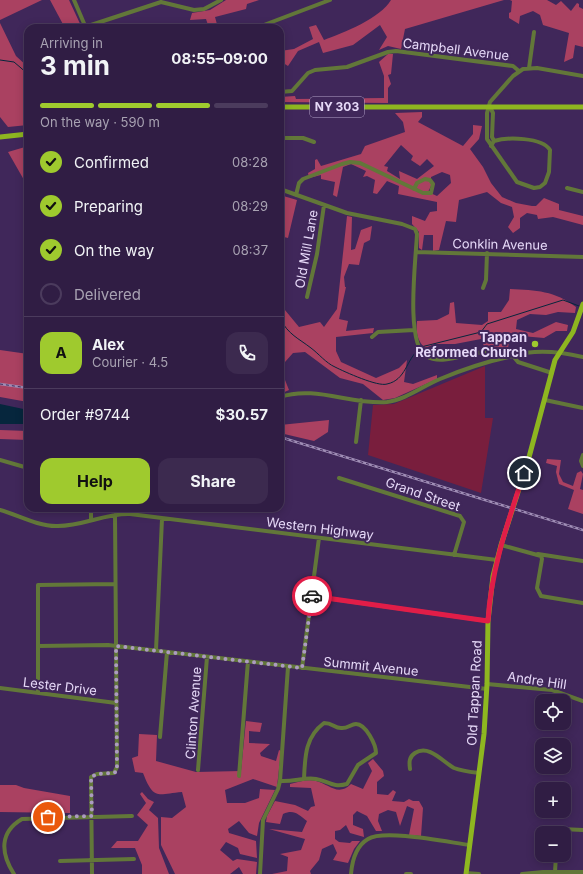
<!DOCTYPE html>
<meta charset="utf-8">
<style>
body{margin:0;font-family:Inter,sans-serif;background:#3c2a4f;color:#f1f3f6;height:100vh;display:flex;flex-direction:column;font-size:15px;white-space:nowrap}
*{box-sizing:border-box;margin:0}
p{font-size:13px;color:#a8a2b2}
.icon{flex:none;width:22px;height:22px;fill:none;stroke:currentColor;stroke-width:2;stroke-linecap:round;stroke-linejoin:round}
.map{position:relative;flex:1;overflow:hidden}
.side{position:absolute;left:24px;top:24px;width:260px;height:488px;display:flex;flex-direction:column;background:#301d44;border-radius:12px;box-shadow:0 2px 10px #0003,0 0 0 1px #4b3b5d}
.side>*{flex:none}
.buttons{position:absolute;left:535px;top:694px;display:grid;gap:8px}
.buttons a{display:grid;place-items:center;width:36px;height:36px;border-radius:8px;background:#301d44;box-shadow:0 2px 10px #0003,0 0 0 1px #4b3b5d;font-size:20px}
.pin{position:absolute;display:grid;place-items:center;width:34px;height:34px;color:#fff;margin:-17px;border:2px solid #fff;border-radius:50%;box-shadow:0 1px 4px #0007}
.courier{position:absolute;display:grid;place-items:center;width:40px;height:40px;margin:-20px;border:3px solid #e11d48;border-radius:50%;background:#fff;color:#222;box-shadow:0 1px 5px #0007}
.overview em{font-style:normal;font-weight:700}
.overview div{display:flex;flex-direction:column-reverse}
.overview{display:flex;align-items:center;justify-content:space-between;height:68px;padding:0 16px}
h1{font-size:26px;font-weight:700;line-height:30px}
.bar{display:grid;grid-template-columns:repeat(4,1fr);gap:6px 4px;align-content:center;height:48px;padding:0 16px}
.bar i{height:5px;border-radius:3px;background:#4b3b5d}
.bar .active{background:#9fca2e}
.bar p{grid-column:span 4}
.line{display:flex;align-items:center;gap:10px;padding:0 16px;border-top:1px solid #4b3b5d}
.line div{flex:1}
.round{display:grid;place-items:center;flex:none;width:42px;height:42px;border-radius:12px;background:#3c2a4f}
ol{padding:0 16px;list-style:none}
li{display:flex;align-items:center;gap:12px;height:44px}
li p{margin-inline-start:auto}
li .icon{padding:4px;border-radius:50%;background:#9fca2e;color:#111;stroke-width:4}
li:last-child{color:#a8a2b2}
li i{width:22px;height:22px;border:2px solid #4b3b5d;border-radius:50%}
.cta{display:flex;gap:8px;margin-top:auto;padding:8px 16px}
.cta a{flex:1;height:46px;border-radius:12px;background:#9fca2e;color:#111;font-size:16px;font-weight:700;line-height:46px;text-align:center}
.cta a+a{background:#3c2a4f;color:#f1f3f6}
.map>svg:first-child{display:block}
.green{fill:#791e3d}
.forest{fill:#aa4161;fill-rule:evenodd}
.water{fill:#06263d}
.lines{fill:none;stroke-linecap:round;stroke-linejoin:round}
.stream{stroke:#06263d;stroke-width:1}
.minor{stroke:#627739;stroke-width:4}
.major{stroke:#8eb620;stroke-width:5}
.rail-casing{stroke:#9f8db5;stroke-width:2.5}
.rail{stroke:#40275a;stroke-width:1;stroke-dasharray:3;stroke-linecap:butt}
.done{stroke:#ac9bc1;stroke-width:4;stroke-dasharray:0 7.2}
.route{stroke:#e11d48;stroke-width:5}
.poi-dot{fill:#9fca2e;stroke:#40275a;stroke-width:1.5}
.labels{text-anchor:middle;stroke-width:4;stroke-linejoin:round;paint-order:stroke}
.shield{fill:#40275a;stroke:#b4a4c9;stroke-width:1}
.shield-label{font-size:12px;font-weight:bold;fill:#e6d9f8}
.street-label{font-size:13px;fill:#e6d9f8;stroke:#40275a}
.poi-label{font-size:13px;font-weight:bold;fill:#e6d9f8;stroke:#40275a;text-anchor:end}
</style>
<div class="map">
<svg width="583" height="874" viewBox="0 0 583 874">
<rect width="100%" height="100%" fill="#40275a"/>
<path class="green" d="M485,366V418H493L481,493L368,455L373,405L394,404Z"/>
<path class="forest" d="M0,0H42L0,20Z
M50,0H69L82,28H65Z
M226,0H259L247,4L246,9L215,17L218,28H209L206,19L190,20L192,13L210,10Z
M391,0H504L405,29L401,49L388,46L379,50L387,37L380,25L353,45L323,53L319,42L298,51L288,66L280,61V51L294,49L313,39L309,27L316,25L324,40C343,33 381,18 391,0Z
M510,0H547L556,5L561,1L571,11L577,3L579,4V7L583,9V47L575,45L573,58L564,62L569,33L543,25L540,15L533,11L520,16L519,24L509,18V13L511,12L512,1Z
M0,23L16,56L28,67V125L8,127L0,117Z
M388,54H393L391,74L388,75L391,84L388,88V103L280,102V97L295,96L296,99L384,98V76L379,62Z
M422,112V117L418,122L463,146L473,134V125L482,126L479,139L470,149L483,167L491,183L502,197L516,203L532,206H536L544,198L559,204V210L583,216V225L553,217L538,219L537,215L527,213L520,218V228L513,233L508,227L514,217L512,207L501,203L487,192L459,200L456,222L446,221L439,250L433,251V235H424L422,250L419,248V232L412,224V216L425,221L430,212L437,211V202L398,194L399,186L387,181L377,194L373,193L375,180L367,176L363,177L366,171L351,164L343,167L337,197L333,195L335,182L321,179V175L309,178L308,173L315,169V160L317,159L321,166L361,154L365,146L405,132L403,122L395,113ZM401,145L413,156L411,160L420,166L427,159L434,166L417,179L399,171L400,179L387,171L388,167L384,166ZM442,172L450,175L451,183L437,196L428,192L431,186V177Z
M25,147L28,155V187L8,152Z
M280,195L297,200L288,238L280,236Z
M347,216L352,217L351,250L355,249L361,230L372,226L370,240L364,243L359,265L349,264L344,277L345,287H346L339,319L348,321L346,331L374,328L373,333L336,337V351L341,362L376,378L399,368L407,360L404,382L413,384L437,375V379L395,398L383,400L363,384L340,378L305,352L293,353L285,362V380L289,390L280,394V304L299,327L320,322L324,327L337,309Z
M510,289C536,290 555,291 576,307L575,313L558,312L546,315L530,314L517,320L516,329L533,333L556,322L568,325L567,331H556L544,338L510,335L508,348L484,346L481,339L455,344H435L425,348C417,340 416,333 417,321L437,320L449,314L450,303L454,302L456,323L482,325L488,321V312H501L509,300Z
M0,350L28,354V402L0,397Z
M329,420L328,432L314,441L280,433V425Z
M0,430L28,431V440L0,439Z
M547,459L561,460L559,474L563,482L573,486L577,473L581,471L583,474L580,489L583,490V514L568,509L574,490L559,484L556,472L557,466L546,463Z
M246,721L262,723L260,732L249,731V743L270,744L260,753L261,756L276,761L279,750L281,751L277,787L253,779L225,790L227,803H245L259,798L260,789L275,790L259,823L257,836L249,833L239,821L228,829L229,833L256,841L257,858L240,854L238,848L226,842L220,850L233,861L237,859L257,862L256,874H243L239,867L230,874H175L161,845V817L172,818L186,807L182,792C157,794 154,801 143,773L135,772L132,758L138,756L139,734L157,735L156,761L196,772L241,771Z
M373,759L383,771L384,776L377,782V794L388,795L393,790L396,792L392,801L404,802L409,799L413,801H419L423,808L421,836L409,835L414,809L407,806L400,826L396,812L388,810L379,814L378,821L382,831H376L367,816L357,811L353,815V825L363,829L364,837L350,833L346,825L340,830L335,831V839L339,842L350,843L352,841H360L354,849L348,863L333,860L337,853L333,844L322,849L319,860L310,871L311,874H272L287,871L288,857L280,854L301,850L305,839L269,829L302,832L307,821C298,814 294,809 283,814L280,824L266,822L267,816L275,801L295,805L308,811L311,807L315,806L311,788L290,787V784C299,782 307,779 316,781C329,784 338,797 351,784L363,789L372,771L368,763Z
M0,785H16L24,788L70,796V813L0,812Z
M142,792L148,799L154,802L149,810L158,818L159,848L169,874H142V865L135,848H111L117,841H138L148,825L137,815L146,803L140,794Z"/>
<path class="water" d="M0,404L28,410V424H0Z"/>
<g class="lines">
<path class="stream" d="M0,60L14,62L28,74
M280,319C289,335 298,338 311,348C319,354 326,363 335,367C345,372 378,387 387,384C406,380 406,360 419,349
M421,347L481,332L487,324L563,300L579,306"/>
<path class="minor" d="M74,0L86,28
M85,27L161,2L194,10L204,9L221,0
M256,28L330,0
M529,68L534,32
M280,92L292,91L308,73L315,70L347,67L388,52L396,51L513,66L519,71
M490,107L493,113L492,137L494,141
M280,138H303L314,142
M491,146L494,141C507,137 542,137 550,150L549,172L545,183L540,187L534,188L517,182L487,139V113L490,102L513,76L523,69L537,68L583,76
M567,188L583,192
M280,189L347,213L402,224L415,229L417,234C416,258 405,344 426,356C439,364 458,357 471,354C484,352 502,349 513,356C534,349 562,352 583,357
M296,195L299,183L303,179L342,164L350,162L360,163L423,193H431L433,184L430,180L425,179L417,183L414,189
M416,252L583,257
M483,288L486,280L487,253
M307,297L317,254L324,205
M372,337L378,332L414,330
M280,397C315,385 351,405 387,402C405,400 423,386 440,379C464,369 488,361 513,356L518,362L552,373
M545,400L583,408
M356,442L361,400
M583,455L581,461L583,466
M0,460L28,468
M339,478L460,516L464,522L454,555
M0,510C18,515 37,526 56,526C81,527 105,513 130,514L497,560
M130,514L136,508
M91,520V508
M501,545L541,556L542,559L537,588L541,596L583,603
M538,554L583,561
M311,596L488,621
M38,646L108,645L487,689
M156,650L162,519
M302,668L319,538
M487,684L552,690L583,701
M0,688L116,703
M38,693V585L115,584
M160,737L167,652
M410,769C409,762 409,757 415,753C429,744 443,762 454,768C462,771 471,772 479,773
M198,770L207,657
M239,776L248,661
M280,781C294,782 304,777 316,779C328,781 333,788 347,784L358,765L376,753C376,745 366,724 356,724C351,724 347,729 341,728C334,728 333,723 324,723C305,737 305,757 304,779
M557,833L561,829L583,830
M60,861L134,859
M555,872L556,855
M466,873L479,874
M14,874C0,852 0,832 22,819L132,816
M92,874L91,777L97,774L114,773L117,767L115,515
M260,874L263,820L278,789L280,781L288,667
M351,874C352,862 356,846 368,839C384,829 447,842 469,845
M406,874H411
M522,874L543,872H583"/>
<path class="major" d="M280,107H583
M0,137L28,134
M466,874L484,734L487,684L488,621L493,576L501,545L528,461L555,360L573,332L583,304"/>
<defs>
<path id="rail" d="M0,384L28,388
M280,437L583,530"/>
</defs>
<use href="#rail" class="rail-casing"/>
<use href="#rail" class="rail"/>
</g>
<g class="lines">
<path class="done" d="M48,817L92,816L91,777L97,774L114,773L117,771L116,646L302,668L312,596"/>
<path class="route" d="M312,596L488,621C491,569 508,522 524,473"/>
</g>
<circle class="poi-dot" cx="535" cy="344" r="4"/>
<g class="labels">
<rect class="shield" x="310" y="97" width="54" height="20" rx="3"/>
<g class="shield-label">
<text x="337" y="111">NY 303</text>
</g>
<g class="street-label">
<text transform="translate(456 49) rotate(7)" y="5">Campbell Avenue</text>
<text transform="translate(500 244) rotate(1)" y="5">Conklin Avenue</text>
<text transform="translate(306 249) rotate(-80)" y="5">Old Mill Lane</text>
<text transform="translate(423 494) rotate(19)" y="5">Grand Street</text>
<text transform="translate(320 528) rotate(7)" y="5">Western Highway</text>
<text transform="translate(371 666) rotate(6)" y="5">Summit Avenue</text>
<text transform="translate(537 680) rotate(8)" y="5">Andre Hill</text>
<text transform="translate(60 686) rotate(7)" y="5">Lester Drive</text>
<text transform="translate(474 693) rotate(-87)" y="5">Old Tappan Road</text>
<text transform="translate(193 713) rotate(-86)" y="5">Clinton Avenue</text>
</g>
<g class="poi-label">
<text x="527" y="342">Tappan<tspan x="527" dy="15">Reformed Church</tspan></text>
</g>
</g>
</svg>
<div class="buttons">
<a><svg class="icon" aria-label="locate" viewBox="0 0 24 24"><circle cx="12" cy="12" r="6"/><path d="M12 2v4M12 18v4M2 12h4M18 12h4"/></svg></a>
<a><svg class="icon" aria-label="layers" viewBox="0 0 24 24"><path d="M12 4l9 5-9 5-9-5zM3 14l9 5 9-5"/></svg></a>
<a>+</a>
<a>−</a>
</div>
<div class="pin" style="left:48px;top:817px;background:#ea580c"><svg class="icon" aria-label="bag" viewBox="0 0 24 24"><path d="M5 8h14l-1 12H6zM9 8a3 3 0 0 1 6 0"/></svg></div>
<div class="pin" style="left:524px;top:473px;background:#1f2937"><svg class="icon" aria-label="home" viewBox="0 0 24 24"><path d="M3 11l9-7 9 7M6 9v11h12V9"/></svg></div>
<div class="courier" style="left:312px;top:596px"><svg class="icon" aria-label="car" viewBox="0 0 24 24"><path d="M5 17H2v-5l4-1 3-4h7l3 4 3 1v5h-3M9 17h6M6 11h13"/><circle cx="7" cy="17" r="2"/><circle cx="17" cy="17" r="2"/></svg></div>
<section class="side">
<div class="overview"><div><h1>3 min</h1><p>Arriving in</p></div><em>08:55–09:00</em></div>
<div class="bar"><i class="active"></i><i class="active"></i><i class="active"></i><i></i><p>On the way · 590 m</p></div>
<ol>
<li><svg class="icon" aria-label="check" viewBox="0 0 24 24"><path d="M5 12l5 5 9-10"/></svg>Confirmed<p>08:28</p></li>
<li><svg class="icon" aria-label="check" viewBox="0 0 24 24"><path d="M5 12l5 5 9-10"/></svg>Preparing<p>08:29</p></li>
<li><svg class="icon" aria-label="check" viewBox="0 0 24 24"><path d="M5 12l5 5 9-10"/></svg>On the way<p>08:37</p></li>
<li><i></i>Delivered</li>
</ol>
<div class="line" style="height:72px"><b class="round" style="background:#9fca2e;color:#111">A</b><div><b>Alex</b><p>Courier · 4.5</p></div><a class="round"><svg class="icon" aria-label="phone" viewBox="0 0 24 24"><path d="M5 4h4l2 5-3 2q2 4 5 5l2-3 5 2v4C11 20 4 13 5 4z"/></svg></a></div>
<div class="line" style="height:52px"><div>Order #9744</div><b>$30.57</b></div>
<div class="cta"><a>Help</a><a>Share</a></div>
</section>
</div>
